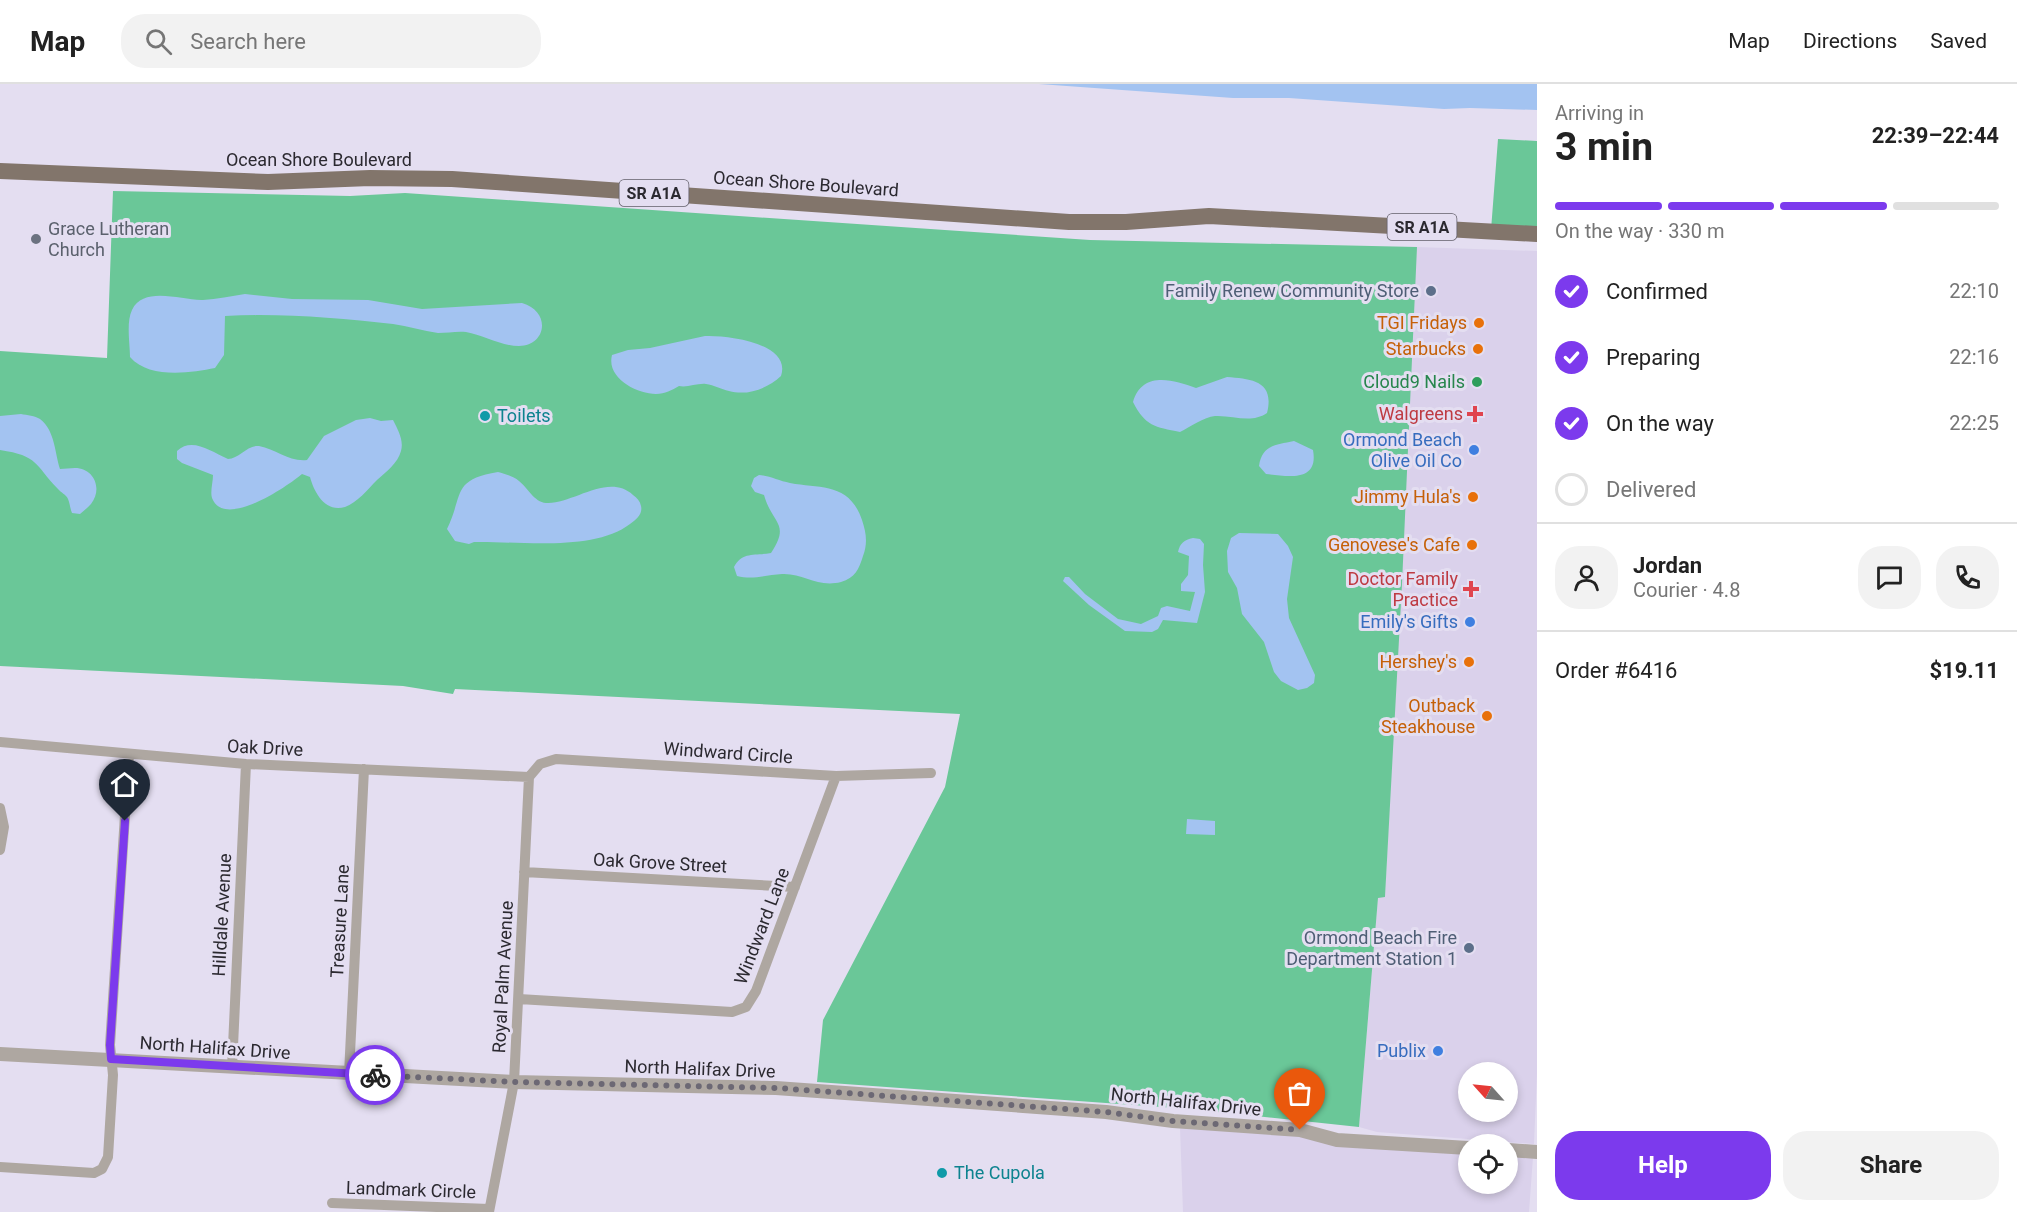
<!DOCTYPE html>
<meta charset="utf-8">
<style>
body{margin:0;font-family:Roboto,sans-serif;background:#f2f2f2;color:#222;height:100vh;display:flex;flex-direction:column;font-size:22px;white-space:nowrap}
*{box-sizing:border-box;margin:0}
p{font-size:20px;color:#767676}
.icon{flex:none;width:33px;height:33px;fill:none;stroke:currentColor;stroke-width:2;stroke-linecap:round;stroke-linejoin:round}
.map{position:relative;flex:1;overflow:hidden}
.side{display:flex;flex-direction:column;background:#fff;width:480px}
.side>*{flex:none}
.needle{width:39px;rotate:297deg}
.tools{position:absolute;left:1458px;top:978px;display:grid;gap:12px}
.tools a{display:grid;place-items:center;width:60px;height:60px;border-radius:50%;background:#fff;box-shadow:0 3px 9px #0003;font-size:30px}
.pin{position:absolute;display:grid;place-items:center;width:51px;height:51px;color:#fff;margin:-62px -26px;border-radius:50% 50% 50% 0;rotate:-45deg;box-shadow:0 0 6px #0007}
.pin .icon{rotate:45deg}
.courier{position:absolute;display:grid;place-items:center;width:60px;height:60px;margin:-30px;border:4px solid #7c3aed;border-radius:50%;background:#fff;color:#222;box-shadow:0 2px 8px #0007}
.head em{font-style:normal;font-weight:700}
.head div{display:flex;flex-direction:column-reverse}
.head{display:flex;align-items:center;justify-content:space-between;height:102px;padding:0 18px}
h1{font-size:39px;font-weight:700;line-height:45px}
.bar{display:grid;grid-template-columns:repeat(4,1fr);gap:9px 6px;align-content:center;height:72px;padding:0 18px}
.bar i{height:8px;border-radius:4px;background:#e0e0e0}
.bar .selected{background:#7c3aed}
.bar p{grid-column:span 4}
.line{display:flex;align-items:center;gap:15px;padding:0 18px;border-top:2px solid #e0e0e0}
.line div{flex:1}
.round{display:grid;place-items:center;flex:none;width:63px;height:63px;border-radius:24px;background:#f2f2f2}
ol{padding:0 18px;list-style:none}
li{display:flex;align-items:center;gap:18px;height:66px}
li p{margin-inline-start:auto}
li .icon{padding:6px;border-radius:50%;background:#7c3aed;color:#fff;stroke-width:4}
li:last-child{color:#767676}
li i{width:33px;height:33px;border:3px solid #e0e0e0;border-radius:50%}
.primary-button{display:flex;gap:12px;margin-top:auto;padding:12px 18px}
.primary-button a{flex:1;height:69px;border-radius:24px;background:#7c3aed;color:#fff;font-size:24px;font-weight:700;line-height:69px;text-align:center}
.primary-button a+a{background:#f2f2f2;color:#222}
header{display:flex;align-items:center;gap:36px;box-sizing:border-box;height:84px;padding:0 30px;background:#fff;border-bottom:2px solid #e0e0e0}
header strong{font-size:28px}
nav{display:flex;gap:33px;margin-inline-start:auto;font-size:21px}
.search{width:420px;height:54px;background:#f2f2f2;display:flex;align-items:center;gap:15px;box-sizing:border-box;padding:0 21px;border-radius:24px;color:#767676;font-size:22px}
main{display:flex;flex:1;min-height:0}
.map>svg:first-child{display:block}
.built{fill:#dad1eb;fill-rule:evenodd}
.green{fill:#6ac798}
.water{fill:#a3c3f1}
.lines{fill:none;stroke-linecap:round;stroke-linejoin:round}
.minor{stroke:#aea7a1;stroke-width:10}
.tertiary{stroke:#aea7a1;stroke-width:14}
.primary{stroke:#82756b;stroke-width:16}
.done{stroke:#6c6874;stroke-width:6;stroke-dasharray:0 10.8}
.route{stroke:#7c3aed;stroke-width:8}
.worship-dot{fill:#6b7280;stroke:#e4def1;stroke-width:2}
.service-dot{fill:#5c6f8a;stroke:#e4def1;stroke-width:2}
.food-dot{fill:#e8710a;stroke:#e4def1;stroke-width:2}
.leisure-dot{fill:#2e9e5b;stroke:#e4def1;stroke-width:2}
.health-dot{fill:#e0444e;stroke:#e4def1;stroke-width:2}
.culture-dot{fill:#0f9aa8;stroke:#e4def1;stroke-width:2}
.shop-dot{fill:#3f7fe0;stroke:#e4def1;stroke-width:2}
.labels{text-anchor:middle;stroke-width:6;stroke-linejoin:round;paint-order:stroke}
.shield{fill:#e4def1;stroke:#625f6a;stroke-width:1.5}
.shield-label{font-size:16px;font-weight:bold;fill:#2b2930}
.street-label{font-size:18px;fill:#2b2930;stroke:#e4def1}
.worship-label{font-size:18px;fill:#5b616d;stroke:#e4def1;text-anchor:start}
.service-label{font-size:18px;fill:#4e5e75;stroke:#e4def1;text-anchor:end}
.food-label{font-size:18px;fill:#c56008;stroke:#e4def1;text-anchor:end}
.leisure-label{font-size:18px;fill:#27864d;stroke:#e4def1;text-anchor:end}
.health-label{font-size:18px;fill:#be3a42;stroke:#e4def1;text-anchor:end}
.culture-label{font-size:18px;fill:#0d838f;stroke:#e4def1;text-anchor:start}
.shop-label{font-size:18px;fill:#366cbe;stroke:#e4def1;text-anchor:end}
</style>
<header>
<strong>Map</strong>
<div class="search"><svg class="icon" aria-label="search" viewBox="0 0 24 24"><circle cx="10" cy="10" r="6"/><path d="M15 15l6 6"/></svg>Search here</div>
<nav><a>Map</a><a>Directions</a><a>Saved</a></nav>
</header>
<main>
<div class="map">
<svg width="1537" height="1128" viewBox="0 0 1537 1128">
<rect width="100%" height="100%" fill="#e4def1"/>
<path class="built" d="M1416,163L1537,167V989L1534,1060L1377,1048L1359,1043L1378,813H1385ZM1468,988H1508V1028H1468Z
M1180,1043L1299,1051L1468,1069V1100H1508V1072L1533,1073L1529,1128H1183Z"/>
<path class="green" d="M1498,55L1537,57V150L1491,146Z
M113,107L350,112L405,109L1090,156L1417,163L1402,500L1385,813L1378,814L1359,1043L1189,1025L817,998L823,936L945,703L960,630L455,605L453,610L403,602L0,582V267L107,274Z"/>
<path class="water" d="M1039,0H1537V26L1470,24L1444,25L1289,14H1233Z
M245,210L292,215L368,216L422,225L522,219C552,228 546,262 519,262C501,262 483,251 466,248C457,247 447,249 438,249C423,247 408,242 393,240C338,234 281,229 225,232L224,271L215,284C190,289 149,295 130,273C130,260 126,238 132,226C144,201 183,217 203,216C217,215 231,212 245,210Z
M705,252C727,251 792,259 781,292C767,305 747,312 729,307C721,305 714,301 706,300C697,299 687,304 679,302C672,306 665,310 656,310C637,310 606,294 612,271L628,266L650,264Z
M1227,293C1252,295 1275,297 1267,329C1251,340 1233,331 1215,332C1204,333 1190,343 1180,348C1155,343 1145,342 1133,318C1142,287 1172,295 1196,304Z
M21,330C27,331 35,332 40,335C55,346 55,370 60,385C65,385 70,384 75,384C94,384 103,405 91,420C88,423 84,427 80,430L72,429C70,424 70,420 68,415C66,410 61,409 58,405C34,380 39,372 0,366V332Z
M370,334L381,337L393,336C398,346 404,356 401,367C398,379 386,388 377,396C368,405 357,419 345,423C325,429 314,408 310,393L302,390C288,402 224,446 212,414C210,408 213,398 213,391L182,379L177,375V367C192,353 210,367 228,375C239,375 247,361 259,362C276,365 289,378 307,376L324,352L356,336Z
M1294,357L1313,366C1319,399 1287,392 1266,390L1259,382C1262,361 1275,361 1294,357Z
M498,388C505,390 513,392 519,397C528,404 534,418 546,419C572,421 608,388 633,411C637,414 640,417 641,422C643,430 636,436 630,440C594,468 518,457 474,458L469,460L455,457L447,445C464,410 451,396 498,388Z
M759,391C770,392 779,397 790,399C821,405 849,398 862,436C866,448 868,459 863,472C859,485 855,494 841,498C817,504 804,489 782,490C766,491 753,496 737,492L734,483C742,467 756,472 771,469C791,439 772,440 764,411L755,408L751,402L754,394Z
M1239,449L1278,450L1288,462L1293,473L1287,515L1289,534L1315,591L1314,599L1307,604L1298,606L1281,597L1274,588L1264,558L1242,530L1237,504L1228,488L1227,467L1231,454Z
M1193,454L1200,455L1204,460L1203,481L1205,508L1197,539L1163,536L1158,545L1152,548L1125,547L1089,521L1063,497L1065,493H1069L1085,510L1118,535L1141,540L1158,532L1161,524L1167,522L1190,527L1195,508L1181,507V500L1188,491L1189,472L1178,468C1180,459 1184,456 1193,454Z
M1187,735L1215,737V751L1186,750Z"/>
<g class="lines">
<path class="minor" d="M0,658L246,680L529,693
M529,693L540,680L556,675L836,692L931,689
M0,724L4,743L0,766
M524,788L795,803
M519,915L732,928L746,923L756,907L836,692
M232,984L246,680
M349,990L364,685
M0,1083L94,1089L102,1085L108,1073L113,991L110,961L129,670
M332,1119L489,1125
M489,1128L514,998L529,693"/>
<path class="tertiary" d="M0,970L514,998L776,1004L1106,1028L1173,1037L1300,1046L1337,1056L1468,1064
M1508,1066L1537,1068"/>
<path class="primary" d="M0,87L268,98L370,94L452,95L1069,138H1126L1209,132L1537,150"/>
</g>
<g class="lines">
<path class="done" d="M375,991L514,998L777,1004L1106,1028L1173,1037L1300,1046"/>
<path class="route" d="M125,737L110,961L111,975L375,991"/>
</g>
<circle class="worship-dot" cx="36" cy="155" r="6"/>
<g class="service-dot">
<circle cx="1431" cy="207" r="6"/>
<circle cx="1469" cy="864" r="6"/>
</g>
<g class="food-dot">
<circle cx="1479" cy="239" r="6"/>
<circle cx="1478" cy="265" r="6"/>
<circle cx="1473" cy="413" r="6"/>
<circle cx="1472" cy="461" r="6"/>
<circle cx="1469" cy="578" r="6"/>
<circle cx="1487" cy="632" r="6"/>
</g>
<circle class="leisure-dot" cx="1477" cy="298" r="6"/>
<g class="health-dot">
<path d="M1472 321h6v6h6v6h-6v6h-6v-6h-6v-6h6z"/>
<path d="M1468 496h6v6h6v6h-6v6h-6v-6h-6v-6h6z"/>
</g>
<g class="culture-dot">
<circle cx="485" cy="332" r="6"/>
<circle cx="942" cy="1089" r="6"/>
</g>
<g class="shop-dot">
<circle cx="1474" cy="366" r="6"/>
<circle cx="1470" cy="538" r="6"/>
<circle cx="1438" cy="967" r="6"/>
</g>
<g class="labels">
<g class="shield">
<rect x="619.5" y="96" width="69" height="26" rx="4.5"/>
<rect x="1387.5" y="130" width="69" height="26" rx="4.5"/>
</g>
<g class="shield-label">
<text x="654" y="115">SR A1A</text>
<text x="1422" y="149">SR A1A</text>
</g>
<g class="street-label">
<text x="319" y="82">Ocean Shore Boulevard</text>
<text transform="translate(806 100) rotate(4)" y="6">Ocean Shore Boulevard</text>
<text transform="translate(265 664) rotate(3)" y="6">Oak Drive</text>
<text transform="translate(728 669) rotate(4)" y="6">Windward Circle</text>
<text transform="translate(660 779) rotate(3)" y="6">Oak Grove Street</text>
<text transform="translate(222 831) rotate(-87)" y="6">Hilldale Avenue</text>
<text transform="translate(340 837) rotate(-87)" y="6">Treasure Lane</text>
<text transform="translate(762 842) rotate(-69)" y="6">Windward Lane</text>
<text transform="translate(503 893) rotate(-87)" y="6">Royal Palm Avenue</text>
<text transform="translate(215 964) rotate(4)" y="6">North Halifax Drive</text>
<text transform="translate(700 985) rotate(2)" y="6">North Halifax Drive</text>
<text transform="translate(1186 1018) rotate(6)" y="6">North Halifax Drive</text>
<text transform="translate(411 1106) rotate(2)" y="6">Landmark Circle</text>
</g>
<g class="worship-label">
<text x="48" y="151">Grace Lutheran<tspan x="48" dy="21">Church</tspan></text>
</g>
<g class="service-label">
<text x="1419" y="213">Family Renew Community Store</text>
<text x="1457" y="860">Ormond Beach Fire<tspan x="1457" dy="21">Department Station 1</tspan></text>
</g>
<g class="food-label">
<text x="1467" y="245">TGI Fridays</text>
<text x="1466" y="271">Starbucks</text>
<text x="1461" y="419">Jimmy Hula's</text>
<text x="1460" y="467">Genovese's Cafe</text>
<text x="1457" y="584">Hershey's</text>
<text x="1475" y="628">Outback<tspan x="1475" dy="21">Steakhouse</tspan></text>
</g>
<g class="leisure-label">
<text x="1465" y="304">Cloud9 Nails</text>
</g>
<g class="health-label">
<text x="1463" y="336">Walgreens</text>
<text x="1458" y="501">Doctor Family<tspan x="1458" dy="21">Practice</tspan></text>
</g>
<g class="culture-label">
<text x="497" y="338">Toilets</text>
<text x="954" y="1095">The Cupola</text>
</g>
<g class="shop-label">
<text x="1462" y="362">Ormond Beach<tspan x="1462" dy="21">Olive Oil Co</tspan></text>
<text x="1458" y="544">Emily's Gifts</text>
<text x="1426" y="973">Publix</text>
</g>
</g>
</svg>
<div class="tools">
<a><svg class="needle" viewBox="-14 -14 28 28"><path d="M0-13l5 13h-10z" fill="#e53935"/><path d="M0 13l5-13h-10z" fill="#767676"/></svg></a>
<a><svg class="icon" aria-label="locate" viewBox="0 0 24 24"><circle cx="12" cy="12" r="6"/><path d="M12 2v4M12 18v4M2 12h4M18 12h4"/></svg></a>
</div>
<div class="pin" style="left:1300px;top:1046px;background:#ea580c"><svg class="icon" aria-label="bag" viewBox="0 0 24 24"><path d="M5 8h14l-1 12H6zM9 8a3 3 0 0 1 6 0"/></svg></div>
<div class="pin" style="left:125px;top:737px;background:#1f2937"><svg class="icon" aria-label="home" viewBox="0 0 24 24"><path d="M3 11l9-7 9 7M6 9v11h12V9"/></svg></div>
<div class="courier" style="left:375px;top:991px"><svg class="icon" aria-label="bike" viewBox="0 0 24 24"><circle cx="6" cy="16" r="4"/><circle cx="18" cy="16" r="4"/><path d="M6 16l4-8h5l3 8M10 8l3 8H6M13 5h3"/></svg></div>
</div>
<section class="side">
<div class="head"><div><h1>3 min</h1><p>Arriving in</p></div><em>22:39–22:44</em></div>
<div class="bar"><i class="selected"></i><i class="selected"></i><i class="selected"></i><i></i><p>On the way · 330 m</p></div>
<ol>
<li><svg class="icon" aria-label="check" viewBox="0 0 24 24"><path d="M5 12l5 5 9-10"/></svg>Confirmed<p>22:10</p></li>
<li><svg class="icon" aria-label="check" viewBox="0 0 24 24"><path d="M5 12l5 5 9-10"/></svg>Preparing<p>22:16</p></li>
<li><svg class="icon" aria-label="check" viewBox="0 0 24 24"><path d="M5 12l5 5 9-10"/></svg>On the way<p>22:25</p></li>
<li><i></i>Delivered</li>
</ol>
<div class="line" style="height:108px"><a class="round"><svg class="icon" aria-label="person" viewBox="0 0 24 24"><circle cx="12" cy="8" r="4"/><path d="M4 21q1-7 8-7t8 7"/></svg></a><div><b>Jordan</b><p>Courier · 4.8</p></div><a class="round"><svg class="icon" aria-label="chat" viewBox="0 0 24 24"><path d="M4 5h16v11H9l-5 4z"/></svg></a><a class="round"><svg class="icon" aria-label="phone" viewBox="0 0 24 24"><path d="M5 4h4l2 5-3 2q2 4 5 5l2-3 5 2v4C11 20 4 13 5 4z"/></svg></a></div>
<div class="line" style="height:78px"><div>Order #6416</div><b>$19.11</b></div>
<div class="primary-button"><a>Help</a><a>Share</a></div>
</section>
</main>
